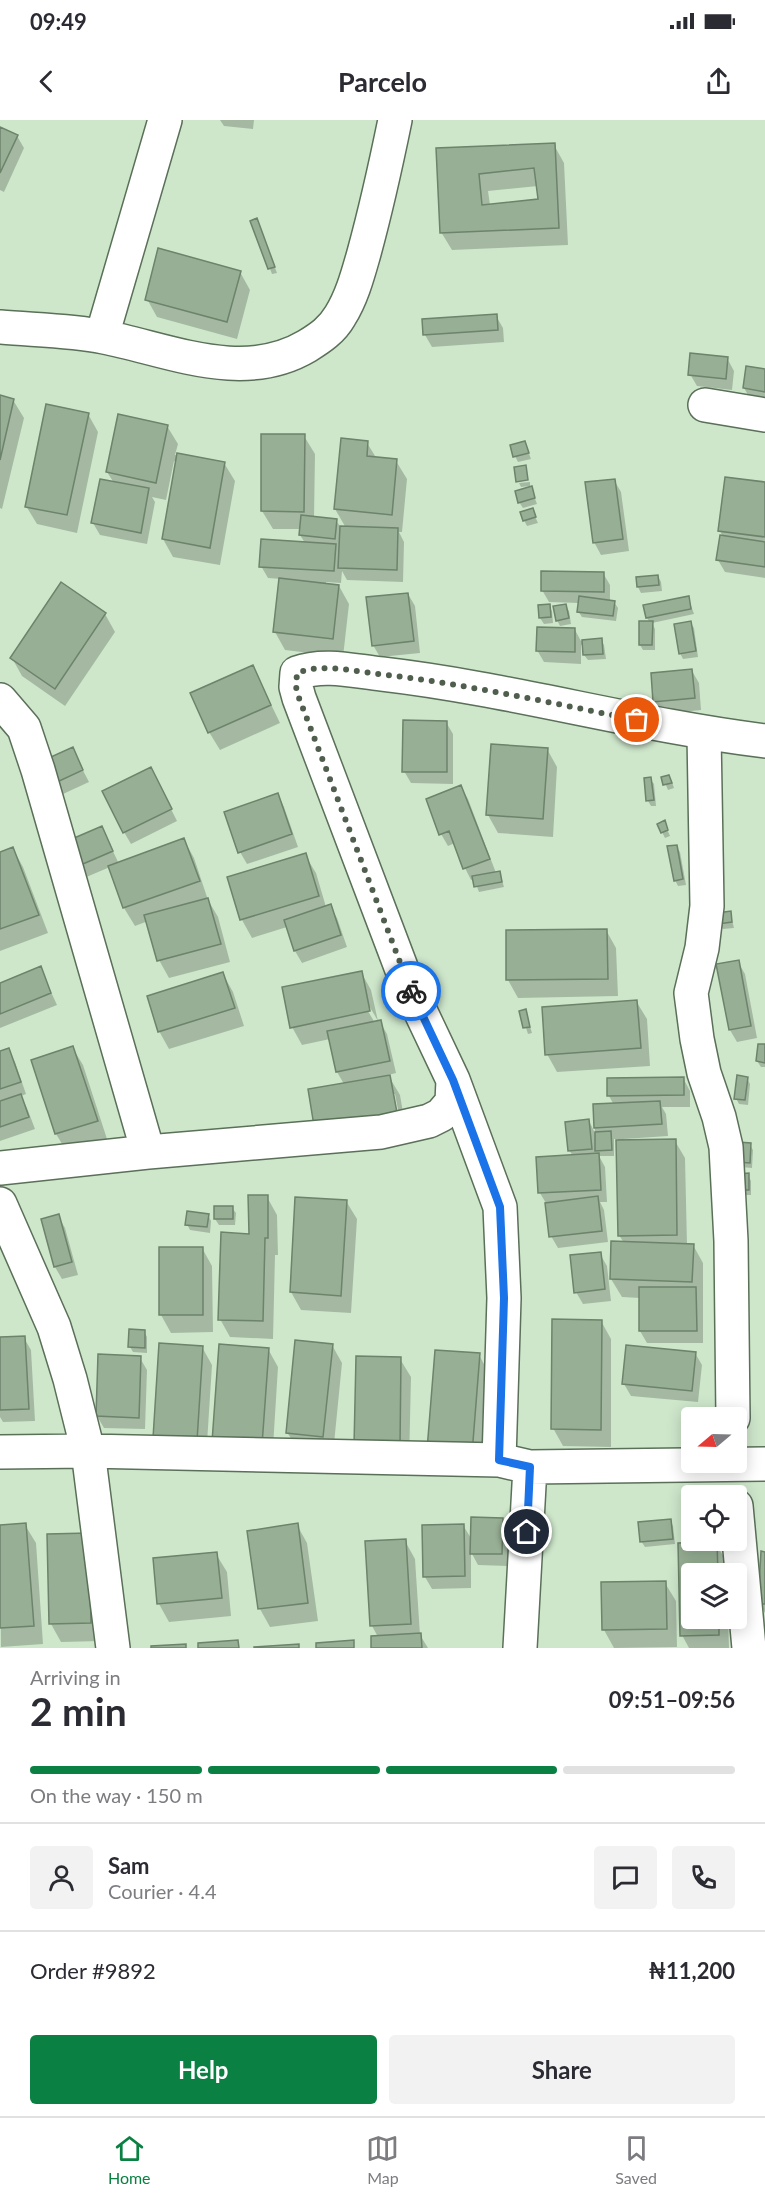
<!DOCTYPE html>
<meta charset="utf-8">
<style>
body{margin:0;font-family:Lato,sans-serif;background:#f2f2f3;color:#2b2b33;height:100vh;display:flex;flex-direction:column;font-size:22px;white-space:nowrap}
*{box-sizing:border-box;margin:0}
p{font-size:20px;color:#7c7c81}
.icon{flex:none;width:33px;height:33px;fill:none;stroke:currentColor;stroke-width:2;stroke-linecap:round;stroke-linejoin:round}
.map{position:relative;height:1528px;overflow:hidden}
.details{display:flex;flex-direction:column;background:#fff;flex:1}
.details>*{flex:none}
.needle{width:39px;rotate:251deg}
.buttons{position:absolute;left:681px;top:1287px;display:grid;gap:12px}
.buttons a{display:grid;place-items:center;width:66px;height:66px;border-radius:6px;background:#fff;box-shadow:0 3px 15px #0003;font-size:30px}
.pin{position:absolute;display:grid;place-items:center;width:51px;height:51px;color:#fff;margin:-26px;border:3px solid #fff;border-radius:50%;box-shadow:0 2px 6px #0007}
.courier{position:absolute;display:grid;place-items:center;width:60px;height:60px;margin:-30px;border:4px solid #1a73e8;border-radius:50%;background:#fff;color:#222;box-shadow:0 2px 8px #0007}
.head em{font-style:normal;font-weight:700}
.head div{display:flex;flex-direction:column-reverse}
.head{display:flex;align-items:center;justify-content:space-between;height:102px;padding:0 30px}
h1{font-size:39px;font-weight:700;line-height:45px}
.bar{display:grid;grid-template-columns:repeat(4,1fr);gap:9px 6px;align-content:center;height:72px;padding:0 30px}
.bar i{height:8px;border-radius:4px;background:#e1e1e2}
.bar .active{background:#0b8043}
.bar p{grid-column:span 4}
.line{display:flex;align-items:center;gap:15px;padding:0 30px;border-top:2px solid #e1e1e2}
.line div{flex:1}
.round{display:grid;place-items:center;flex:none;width:63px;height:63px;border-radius:6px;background:#f2f2f3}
.primary-button{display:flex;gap:12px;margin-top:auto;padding:12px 30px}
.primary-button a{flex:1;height:69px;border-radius:6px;background:#0b8043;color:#fff;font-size:24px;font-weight:700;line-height:69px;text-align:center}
.primary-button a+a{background:#f2f2f3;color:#2b2b33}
.status{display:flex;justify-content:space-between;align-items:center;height:42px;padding:0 30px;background:#fff;direction:ltr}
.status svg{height:16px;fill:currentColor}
header{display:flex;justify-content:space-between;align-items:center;height:78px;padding:0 30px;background:#fff;font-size:27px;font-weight:700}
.tab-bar{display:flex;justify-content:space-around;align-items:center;height:84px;border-top:2px solid #e1e1e2;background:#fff;font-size:16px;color:#7c7c81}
.tab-bar a{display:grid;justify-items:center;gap:3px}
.tab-bar .active{color:#0b8043}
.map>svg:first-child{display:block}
.shadow{fill:#0003;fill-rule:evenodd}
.building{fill:#97af94;stroke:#6d836b;stroke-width:1.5;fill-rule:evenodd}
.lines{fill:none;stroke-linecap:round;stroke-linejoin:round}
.minor-casing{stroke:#5a7058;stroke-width:36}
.minor{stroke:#fff;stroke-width:33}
.done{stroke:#505e4e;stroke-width:6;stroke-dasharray:0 10.8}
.route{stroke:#1a73e8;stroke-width:8}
</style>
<div class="status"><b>09:49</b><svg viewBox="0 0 49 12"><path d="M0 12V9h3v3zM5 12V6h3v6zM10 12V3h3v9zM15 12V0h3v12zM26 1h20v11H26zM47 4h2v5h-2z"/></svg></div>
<header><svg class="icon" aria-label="back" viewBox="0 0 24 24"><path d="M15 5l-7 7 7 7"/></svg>Parcelo<svg class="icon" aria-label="share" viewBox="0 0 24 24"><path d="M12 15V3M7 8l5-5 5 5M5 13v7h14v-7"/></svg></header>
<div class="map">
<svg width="765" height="1528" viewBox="0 0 765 1528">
<rect width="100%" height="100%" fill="#cee7cb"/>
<path class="shadow" d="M220,0H254L253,9L224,6Z
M0,8L17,16L24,28L4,72L0,70Z
M554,25L564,43L568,125L452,130L441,112L438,30ZM538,66L539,81L490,85L488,71Z
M257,100L277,153L272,154L252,102Z
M240,152L250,170L237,219L157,197L147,179Z
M496,196L503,208L504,222L432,227L425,215Z
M727,238L734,251L732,270L697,266L690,254Z
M765,250V282L751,280L744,268Z
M0,277L13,280L24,298L2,389L0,388Z
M88,294L98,312L77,413L37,404L26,386Z
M167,306L178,324L175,335L224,343L235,361L220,445L173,437L163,419L177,342L174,341L166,380L152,377L155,382L147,424L100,415L93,403L114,363L107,352Z
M304,316L315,334L314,398L336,400L341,408H346L335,389L367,323L377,339L396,341L407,359L402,412H399L404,422L403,462L347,460L342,451L341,463L326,462V465L339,466L349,484L343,537L285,530L275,512L281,459L268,458L261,446L305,423L300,415L301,409H273L262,391Z
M525,323L531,339L518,342L515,336Z
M614,360L621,372L629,431L601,435L594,422Z
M530,362V366L521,367L519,363Z
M765,363V458L725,452L718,440L723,417L720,411Z
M531,368L537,384L523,388L519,382Z
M532,390L538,403L527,406L524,400Z
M603,453L610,465V481L614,482L618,488L616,501L582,497L578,491L579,483L549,482L542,470Z
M658,456L661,462L662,471L641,473L638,467L637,458Z
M408,474L415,486L420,533L380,537L373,525Z
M688,477L694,494L652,503L655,509V530H643L640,525L650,503L647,498Z
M565,485L569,491L571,504L560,506L557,500Z
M539,486H549L552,491L553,503L544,504L540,498Z
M105,494L115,512L65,586L22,556L12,538Z
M690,502L694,508L698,537L683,539L680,533Z
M575,510L581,521L601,520L604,525L606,539L588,540L584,535V525H581V544L544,542L537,530Z
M253,547L280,603L220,630L209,612Z
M692,551L699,563L701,590L662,594L655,582Z
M446,602L453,614V664L411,663L404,651Z
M72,629L89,662L63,674L56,662Z
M547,629L557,647L553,717L498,713L488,695Z
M663,658L672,662L674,668L668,670Z
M650,659L654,664L656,686H651L648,681Z
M157,661L177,701L131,724L124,712Z
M461,667L468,679L496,753H500L504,767L479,772L474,759L471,760L465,748L455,723L448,726L441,714Z
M278,675L284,687L298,727L247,744L240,732L226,693Z
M664,702L670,716L665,718L662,712Z
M102,708L119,744L184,720L194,738L208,780L218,797L230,842L169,858L159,840L148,801L135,806L124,788L110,747L84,758L77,746Z
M676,726L680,732L686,765L678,766L675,760Z
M13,729L23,747L48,813L0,831V734Z
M305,735L316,753L326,787L330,786L337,798L347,827L302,843L295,831L287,807L252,818L242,800L229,758Z
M730,792L734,808L723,809L720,804Z
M606,810L616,828L618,876L518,878L508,860Z
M738,842L745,854L757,918L737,922L730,910Z
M40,848L57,885L0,908V865Z
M361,852L371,870L378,901L368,884L365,886L375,903L380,902L387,914L396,953L388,955L400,975L407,1016L344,964L337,952L330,919L302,925L292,907ZM392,974H395L401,1005H398Z
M223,854L233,872L244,906L169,929L159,911Z
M636,881L647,899L650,946L557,952L547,934Z
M525,891L532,913L528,914L521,892Z
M765,926V947H761L757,941Z
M72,927L83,945L107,1019L67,1032L56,1014L33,941Z
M8,930L15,942L26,974L21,976L27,988L35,1009L0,1021V933Z
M683,958L690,971V987H662L666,994L668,1016L624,1019V1021H675L685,1038L687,1125H693L703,1143V1223H647L640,1211V1178L622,1177L611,1159L613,1122L624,1123L619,1115L618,1019H614V1036H599L605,1047L607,1082H600L604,1090L608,1122L558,1128L551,1116L547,1085L540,1073L538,1038L573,1036L569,1030L589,1001L595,1013L594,986L614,985L609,976Z
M747,958L750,964L748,985L739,984L736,978Z
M750,1025L753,1030L752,1048L741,1047Z
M748,1055L751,1061V1075H743Z
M267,1077L277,1095L278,1135H275L273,1219L230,1217L220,1199L250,1115Z
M346,1081L357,1099L351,1193L301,1190L291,1172Z
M232,1088L236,1093L235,1105H219L215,1099Z
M208,1095L211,1101L210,1113L190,1110L187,1104Z
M58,1096L65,1108L78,1155L62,1159L55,1147L43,1100Z
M202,1128L212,1146L213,1212L171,1213L161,1195Z
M600,1134L607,1146L611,1181L583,1184L576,1172Z
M601,1201L611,1219V1327L563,1326L553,1308Z
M144,1211L147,1217V1233L133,1232L130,1227Z
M24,1218L31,1230L35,1301L3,1302L0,1297V1219Z
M332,1225L342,1243L333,1334L298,1330L287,1312Z
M202,1227L212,1245L206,1339L165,1336Z
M268,1229L278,1247L272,1343L214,1321Z
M695,1233L702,1245L698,1282L631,1276L624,1264Z
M479,1235L489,1253L482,1351L439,1348Z
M140,1238L147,1250L145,1309L104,1308L97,1296Z
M400,1239L411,1257L409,1344L366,1343Z
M502,1399L509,1411L508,1446L478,1445L471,1432V1468L432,1469L425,1457L463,1405L472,1420Z
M670,1401L673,1406L675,1424L645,1427L641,1421Z
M25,1405L36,1423L43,1524L1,1527L0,1407Z
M297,1405L307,1423L318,1501L270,1507L260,1489L249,1412Z
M48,1415L98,1432L101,1521L61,1522L51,1504Z
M405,1421L415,1439L420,1515L428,1528H373L372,1517H378L372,1506Z
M716,1424L727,1442V1454H692V1498H728L729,1528H689L682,1515L679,1425Z
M765,1433V1493L759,1483Z
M216,1434L227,1452L231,1496L169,1502L159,1484Z
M665,1463L676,1481L677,1527L614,1528L604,1510Z"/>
<path class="building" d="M0,7L18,15L0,53Z
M555,23L559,108L440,113L436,28ZM534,48L538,79L482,85L479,54Z
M257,98L275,147L268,149L250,101Z
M158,128L241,151L227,202L145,180Z
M497,194L498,210L423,215L422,199Z
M690,233L728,237L726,259L688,255Z
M746,246L765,249V272L743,268Z
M0,275L14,279L0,340Z
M46,284L89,293L67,395L25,387Z
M118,294L168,305L156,363L106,352Z
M261,314H305L304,392L261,391Z
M341,318L368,321L367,336L397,339L392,395L334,389Z
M525,321L529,333L513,337L510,325Z
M177,333L225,342L210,428L162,419Z
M526,345L528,360L516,362L514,347Z
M725,357L765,362V417L718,411Z
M100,359L149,368L141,413L91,403Z
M615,359L623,419L593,423L585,362Z
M532,366L535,378L518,383L515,371Z
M533,388L536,397L523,401L520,392Z
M301,395L337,399L335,419L299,415Z
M340,406L398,408L397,450L338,448Z
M720,415L765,422V447L716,440Z
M261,419L336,424L334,451L259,447Z
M541,451L604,452V472L541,471Z
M658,455L659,465L637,467L636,457Z
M279,458L339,465L333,519L273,512Z
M61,462L106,493L55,569L10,538Z
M408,473L414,521L372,526L366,477Z
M579,476L615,481L613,496L577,492Z
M689,476L691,489L646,498L643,485Z
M550,484L551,497L539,498L538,485Z
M566,484L569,498L556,501L553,486Z
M639,501H653L652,525H639Z
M691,501L696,531L679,534L674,504Z
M537,507L575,508V532L536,531Z
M602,518L603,534L583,535L582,520Z
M253,545L271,585L208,613L190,573Z
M692,549L695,578L653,582L651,553Z
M403,600L447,601V652H402Z
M491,624L548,628L543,699L486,695Z
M73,627L83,650L55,663L44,640Z
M151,647L172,689L123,713L102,671Z
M669,655L672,663L663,665L661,657Z
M651,657L654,680L646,681L644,658Z
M461,665L490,739L463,749L449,711L439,715L426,679Z
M278,673L292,714L238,733L224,692Z
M665,700L668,710L661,713L657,704Z
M102,706L113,731L76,747L65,722Z
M184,718L200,761L123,788L108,746Z
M677,725L683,759L674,761L667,726Z
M13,727L39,795L0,809V732Z
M306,733L319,776L240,800L227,757Z
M500,751L502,762L474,767L472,756Z
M208,778L221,824L157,841L144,795Z
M331,784L341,815L294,831L284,800Z
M731,791L732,802L718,804L717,793Z
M607,809L608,859L506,860V810Z
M739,840L751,906L729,910L716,844Z
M41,846L51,873L0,894V863Z
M362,851L370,891L290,908L282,867Z
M223,852L235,888L158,912L147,876Z
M637,880L641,928L545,935L542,887Z
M526,889L530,907L523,908L519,891Z
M381,900L390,941L336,952L327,911Z
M758,924H765V943L756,941Z
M73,926L98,1001L55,1014L31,940Z
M9,928L21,962L0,969V931Z
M390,955L398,998L315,1012L308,969Z
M737,955L748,957L745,980L734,979Z
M684,957V975L607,976V958Z
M21,974L29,997L0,1007V981Z
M660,981L662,1004L594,1008L593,984Z
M589,999L592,1029L568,1031L565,1002Z
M611,1011L612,1030L595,1031V1012Z
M676,1019L677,1115L618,1116L616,1020Z
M738,1022L751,1023L750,1043L737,1042Z
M599,1033L601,1070L538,1073L536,1037Z
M749,1053V1070H738V1054Z
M248,1075H268V1118H265L263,1201L218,1200L221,1112L249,1114Z
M598,1076L602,1111L549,1117L545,1083Z
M295,1077L347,1080L341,1176L290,1172Z
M214,1086H233V1099H214Z
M187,1091L209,1094L207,1107L185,1105Z
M59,1094L72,1142L54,1147L41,1099Z
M611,1121L694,1124L692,1162L610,1159Z
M159,1127H203V1195H159Z
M601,1132L605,1169L574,1173L570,1135Z
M639,1167H696L697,1211H639Z
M552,1199L602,1200L601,1310L551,1309Z
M129,1209L145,1210V1228L128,1227Z
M25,1216L29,1289L0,1290V1217Z
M295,1220L333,1224L323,1317L286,1313Z
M159,1223L203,1226L197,1321L153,1318Z
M219,1224L269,1228L262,1325L212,1322Z
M626,1225L696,1232L692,1271L622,1264Z
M435,1230L480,1233L472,1334L427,1330Z
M98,1234L141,1236L139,1298L96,1296Z
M356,1236L401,1237L400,1327L354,1326Z
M471,1397L503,1398L502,1434H470Z
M671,1399L673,1419L640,1422L638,1402Z
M26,1403L34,1506L0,1508V1405Z
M298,1403L308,1483L258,1489L247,1411Z
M464,1404L465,1456L423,1457L422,1405Z
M89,1413L91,1503L49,1504L47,1414Z
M406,1419L411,1504L370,1506L365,1421Z
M717,1422L718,1454H692V1498H719V1515L680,1516L678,1423Z
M761,1431L765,1432V1484H758Z
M217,1432L222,1478L157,1484L153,1438Z
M666,1461L667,1509L602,1510L601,1462Z
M421,1513L422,1528H371V1516Z
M238,1520L239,1528H198V1523Z
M354,1520V1528H316V1523Z
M186,1524V1528H151V1526Z
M299,1524V1528H254V1527Z"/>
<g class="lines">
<defs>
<path id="minor" d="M0,207C34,210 71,210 104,217C170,230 243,264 307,226C320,218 332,210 340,196C352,177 358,154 364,133C376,89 386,44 395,0
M102,216L165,0
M705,285L765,295
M0,580L24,608L38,650L148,1032
M704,614L707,786L702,828L691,873L697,919L704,953L719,997L726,1027L731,1121L733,1298
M453,960L500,1087L504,1178L499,1340
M0,1048L148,1032L381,1012L429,1001L441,995L452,982L453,960L407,863L299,578L296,567L297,553C324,543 354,551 382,554C511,569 636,605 765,621
M0,1084L54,1207L70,1259L88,1331L113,1528
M0,1332L88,1331L499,1340L530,1347L765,1344
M736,1386L749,1528
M520,1528L530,1347"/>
</defs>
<use href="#minor" class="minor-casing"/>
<use href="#minor" class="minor"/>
</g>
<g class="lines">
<path class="done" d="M411,871L299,578L296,567L297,553C323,543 352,551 379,554C466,564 551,583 637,600"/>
<path class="route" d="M411,871L453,960L500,1087L504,1178L499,1340L530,1347L527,1412"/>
</g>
</svg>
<div class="buttons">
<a><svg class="needle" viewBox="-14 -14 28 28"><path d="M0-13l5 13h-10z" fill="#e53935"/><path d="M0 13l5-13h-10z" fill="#7c7c81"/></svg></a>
<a><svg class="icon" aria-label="locate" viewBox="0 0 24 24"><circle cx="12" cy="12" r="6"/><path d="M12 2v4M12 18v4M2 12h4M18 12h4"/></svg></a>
<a><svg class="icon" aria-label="layers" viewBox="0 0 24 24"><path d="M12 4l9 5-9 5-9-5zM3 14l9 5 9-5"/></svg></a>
</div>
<div class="pin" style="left:637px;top:600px;background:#ea580c"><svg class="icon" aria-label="bag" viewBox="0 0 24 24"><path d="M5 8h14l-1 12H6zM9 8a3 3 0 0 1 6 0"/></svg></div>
<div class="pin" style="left:527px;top:1412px;background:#1f2937"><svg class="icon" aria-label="home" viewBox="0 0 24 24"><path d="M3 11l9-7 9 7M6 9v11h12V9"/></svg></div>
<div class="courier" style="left:411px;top:871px"><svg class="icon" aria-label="bike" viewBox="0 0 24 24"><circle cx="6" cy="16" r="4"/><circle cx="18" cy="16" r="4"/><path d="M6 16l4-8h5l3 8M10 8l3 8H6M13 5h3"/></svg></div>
</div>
<section class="details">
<div class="head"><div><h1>2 min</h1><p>Arriving in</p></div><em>09:51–09:56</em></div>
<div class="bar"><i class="active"></i><i class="active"></i><i class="active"></i><i></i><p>On the way · 150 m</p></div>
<div class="line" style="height:108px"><a class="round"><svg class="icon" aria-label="person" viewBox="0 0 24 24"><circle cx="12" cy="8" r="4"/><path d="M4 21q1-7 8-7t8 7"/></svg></a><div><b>Sam</b><p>Courier · 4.4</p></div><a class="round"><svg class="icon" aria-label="chat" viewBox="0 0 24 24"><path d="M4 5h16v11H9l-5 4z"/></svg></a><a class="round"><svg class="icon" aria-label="phone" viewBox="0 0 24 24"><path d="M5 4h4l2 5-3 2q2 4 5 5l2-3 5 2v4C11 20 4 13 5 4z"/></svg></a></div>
<div class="line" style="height:78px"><div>Order #9892</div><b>₦11,200</b></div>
<div class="primary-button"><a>Help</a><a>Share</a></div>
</section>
<nav class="tab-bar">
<a class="active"><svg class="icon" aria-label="home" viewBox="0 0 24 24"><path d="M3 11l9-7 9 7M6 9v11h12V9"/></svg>Home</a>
<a><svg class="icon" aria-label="map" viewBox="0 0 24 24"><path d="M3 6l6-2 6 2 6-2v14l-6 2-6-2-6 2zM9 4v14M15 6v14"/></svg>Map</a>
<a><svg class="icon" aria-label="saved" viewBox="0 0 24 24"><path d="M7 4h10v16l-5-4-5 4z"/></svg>Saved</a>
</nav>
